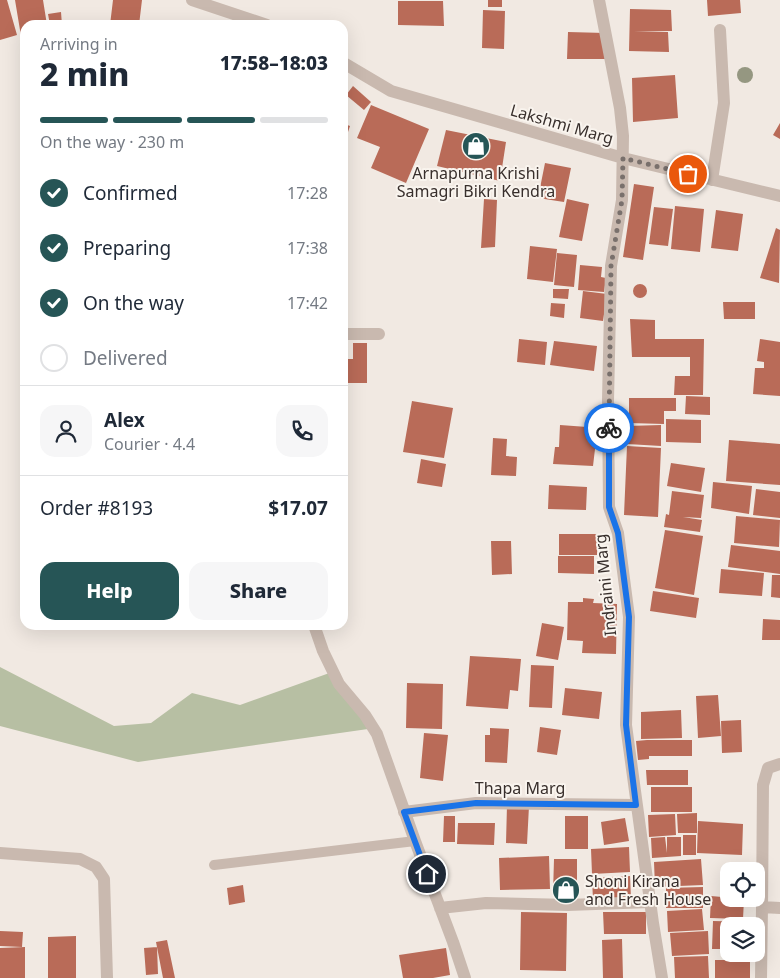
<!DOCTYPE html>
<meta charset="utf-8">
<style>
body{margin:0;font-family:"Noto Sans",sans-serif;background:#f6f6f7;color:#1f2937;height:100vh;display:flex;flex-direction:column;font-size:19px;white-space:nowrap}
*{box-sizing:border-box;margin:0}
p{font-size:16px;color:#747a83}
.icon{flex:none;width:28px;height:28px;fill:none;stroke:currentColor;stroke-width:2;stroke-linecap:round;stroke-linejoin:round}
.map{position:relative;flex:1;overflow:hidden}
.drawer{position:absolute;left:20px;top:20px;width:328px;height:610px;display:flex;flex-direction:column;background:#fff;border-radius:15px;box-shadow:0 5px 20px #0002}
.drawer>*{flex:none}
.tools{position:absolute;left:720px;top:862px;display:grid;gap:10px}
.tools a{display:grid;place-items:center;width:45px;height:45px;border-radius:10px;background:#fff;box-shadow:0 5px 20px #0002;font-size:25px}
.pin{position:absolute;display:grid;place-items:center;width:42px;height:42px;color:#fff;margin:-21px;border:2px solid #fff;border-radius:50%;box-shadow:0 1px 5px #0007}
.courier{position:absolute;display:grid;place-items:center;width:50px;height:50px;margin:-25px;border:4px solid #1a73e8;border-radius:50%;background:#fff;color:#222;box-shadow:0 1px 6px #0007}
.overview em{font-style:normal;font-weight:800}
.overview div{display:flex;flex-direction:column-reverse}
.overview{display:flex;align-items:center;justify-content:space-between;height:85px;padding:0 20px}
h1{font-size:32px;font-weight:800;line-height:38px}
.bar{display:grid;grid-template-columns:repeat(4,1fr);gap:8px 5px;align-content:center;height:60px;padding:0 20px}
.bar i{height:6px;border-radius:4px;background:#e0e1e3}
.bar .selected{background:#265556}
.bar p{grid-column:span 4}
.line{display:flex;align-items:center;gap:12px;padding:0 20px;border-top:1px solid #e0e1e3}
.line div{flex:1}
.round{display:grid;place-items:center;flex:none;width:52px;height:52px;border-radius:15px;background:#f6f6f7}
ol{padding:0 20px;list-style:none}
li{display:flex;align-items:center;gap:15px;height:55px}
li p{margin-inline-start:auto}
li .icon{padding:5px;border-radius:50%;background:#265556;color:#fff;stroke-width:4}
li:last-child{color:#747a83}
li i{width:28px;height:28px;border:2px solid #e0e1e3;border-radius:50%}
.button{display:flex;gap:10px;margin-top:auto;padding:10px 20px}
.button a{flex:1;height:58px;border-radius:15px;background:#265556;color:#fff;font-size:20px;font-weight:800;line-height:58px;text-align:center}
.button a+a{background:#f6f6f7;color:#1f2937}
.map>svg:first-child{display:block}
.green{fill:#b7bfa3}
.building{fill:#b96b58}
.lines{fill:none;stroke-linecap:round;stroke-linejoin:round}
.service{stroke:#c9b9af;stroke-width:10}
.minor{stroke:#c9b9af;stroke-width:12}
.tree{fill:#959781}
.done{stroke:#79706c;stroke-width:5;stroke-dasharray:0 9}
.route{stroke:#1a73e8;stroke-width:6}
.labels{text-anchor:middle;stroke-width:4;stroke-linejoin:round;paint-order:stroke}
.street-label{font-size:16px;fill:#382f2c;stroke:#f9f4ee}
.poi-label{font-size:16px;fill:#382f2c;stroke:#f9f4ee}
</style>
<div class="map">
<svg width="780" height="978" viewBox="0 0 780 978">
<rect width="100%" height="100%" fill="#f1e9e2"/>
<path class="green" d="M0,667L114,726L151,723L192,693L240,705L335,671L368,729L138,762L0,726Z"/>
<path class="building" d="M0,0H7L17,35L0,40Z
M15,0H43L47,25H25V36H21Z
M113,0H142L139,25H110Z
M488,0H502V7H488Z
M707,0H740L741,13L708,16Z
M398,1H443L444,26L398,25Z
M630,9L671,10L672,31H634L668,32L669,52L629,51Z
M483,10L505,11L504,49L482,48Z
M61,12L62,25H50L48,14Z
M568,32L605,33V59H567Z
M675,75L678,118L633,122L632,78Z
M353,86L371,102L364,110L346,95Z
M22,90H25V114H21Z
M342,102L348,103L343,119H342Z
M371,105L429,129L406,183L371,168L380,147L357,138Z
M342,123L350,126L343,147H342Z
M780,123V139L773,135Z
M446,130L506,142L500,181L437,166Z
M545,163L571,168L564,202L538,198Z
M634,184L654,187L643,260L623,257Z
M484,199L497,200L495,247L481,248Z
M567,199L589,204L582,241L559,237Z
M675,206L704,209L700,252L671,249Z
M654,207L673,209L668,246L649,244Z
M716,210L743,214L738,251L711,248Z
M776,228L780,230L779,283L760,278Z
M530,246L557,249L553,282L527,279Z
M557,253L577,255L574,287L554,285Z
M580,265L602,267L601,277L606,278L604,292L578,290Z
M633 291a7 7 0 1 1 14 0a7 7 0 1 1-14 0Z
M553,289H569L568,299L553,298Z
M583,291L607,294L603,321L580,318Z
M723,302H755V319H724Z
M551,303L565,304L564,318L550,316Z
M630,319L655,320V339H704L703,395H674L675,376H690V357H632Z
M519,339L547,342L545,365L517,362Z
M760,339L780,342V396L753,394L755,368H764V362L757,361Z
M554,341L597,346L594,371L550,365Z
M353,343H367V383H346V359H353Z
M686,396L710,397V415L685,414Z
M629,398H676V411H664V424L629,423Z
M412,401L453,408L444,458L403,452Z
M666,419L701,420V443L666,442Z
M560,425L601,428L599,449H595L593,466L553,464L555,447H559Z
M661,425V446L627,444V426Z
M493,438L507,439L506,456L517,457L516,476L491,475Z
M729,440L780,444V485L726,481Z
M627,446L661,448L658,517L624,515Z
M421,459L446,464L442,487L417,483Z
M671,463L705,468L701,492L667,486Z
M713,482L752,486L749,514L711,508Z
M549,485L587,487L586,510L548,509Z
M756,489L780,492V518L753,515Z
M672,491L704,495L701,518L683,517L702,520L700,532L664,527L666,514L669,515Z
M736,516L780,520L779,547L734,543Z
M665,530L703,536L694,595L655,588Z
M559,534H598L597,555H559Z
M491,541H511L512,574L492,575Z
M731,545L780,551V574L728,567Z
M558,556H594V574L558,573Z
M721,569L764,573L762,596L719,593Z
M772,575H780V598L771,597Z
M653,591L699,598L696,618L650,611Z
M583,598L594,599L593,603L617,604L616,654L582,653L583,641L567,640L568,602H583Z
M763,619L780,620V640H762Z
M542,623L564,627L558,660L536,656Z
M470,656L521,659L518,691L510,690L508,709L466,706Z
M531,665L554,666L552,708L529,707Z
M407,683L443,684L442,729L406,728Z
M565,688L602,692L599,719L562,715Z
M718,695L721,736L698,738L696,696Z
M681,710L682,738L641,739V712Z
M741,720L742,752L722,753L721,721Z
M540,727L561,730L557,755L537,752Z
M490,728L509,729L507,763L485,762V735H490Z
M424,733L448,735L443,781L420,778Z
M647,740H692V756H649V759L638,760L636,741Z
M646,770H688V785H647Z
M651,787H692V812H651Z
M507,805L529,806L527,844L506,843Z
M697,813V833H678L677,814Z
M675,814L676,835L649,837L648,815Z
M444,816H455V842H443Z
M565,816H588V849H565Z
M625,818L629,841L604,845L601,822Z
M698,821L743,824L742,855L697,853Z
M458,823H495L494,845L457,844Z
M683,835H696V855H683Z
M665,837L667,853V837H681V856L652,858L651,838Z
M629,847L630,872L592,874L591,849Z
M549,856L550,889L500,890L499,858Z
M554,859H577V893H553Z
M701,859L703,885L655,887L654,862Z
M630,876L631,899L593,900L592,878Z
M243,885L245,902L229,905L227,888Z
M703,887V908H666V888Z
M711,896L744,899L743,919L710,918Z
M702,909L704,930L668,932L667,911Z
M521,912L567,913L566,971L520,970Z
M603,912H646V934H604Z
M713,921L753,922V926H729V949H712Z
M0,931L23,932L22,947L0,946Z
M708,931L709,954L672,956L670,933Z
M76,936V978H48V937Z
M622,939L623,978H603L602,940Z
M167,940L175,978H163L156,942Z
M25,947V978H0V948Z
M157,947L158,974L146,975L144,948Z
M446,948L450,975L433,978H403L399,955Z
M708,956L709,978H675L674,957Z
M715,960H750V978H715Z"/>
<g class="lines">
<path class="service" d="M214,865L415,841"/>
<path class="minor" d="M192,0L267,25
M599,0L620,108L623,136L622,200L611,266L608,400L609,507L618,533L629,617L626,725L653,923L662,978
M342,62L391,91L623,158L780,196
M712,180L724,103L720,30
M342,334H379
M314,625L323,651L339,684L365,715L377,734L415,841L453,942L465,978
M780,764L768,768L763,785L762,907L780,908
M404,812L476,803L636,805
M0,853L80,859L96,867L104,879L107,978
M440,908L486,903L568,905L650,902
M761,978L762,907"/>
</g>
<circle class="tree" cx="745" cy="75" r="8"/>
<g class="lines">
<path class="done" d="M609,428L611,266L622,200L623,158L688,174"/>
<path class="route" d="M427,874L404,812L476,803L636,805L626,725L629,617L618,533L609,507V428"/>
</g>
<defs>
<symbol id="shop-disc" viewBox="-11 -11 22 22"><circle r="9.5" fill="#265556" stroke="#f9f4ee"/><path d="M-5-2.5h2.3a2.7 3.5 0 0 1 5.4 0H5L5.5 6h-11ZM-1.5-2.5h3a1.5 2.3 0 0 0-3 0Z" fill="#fff"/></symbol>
</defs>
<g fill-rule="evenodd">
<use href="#shop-disc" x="460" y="130" width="32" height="32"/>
<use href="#shop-disc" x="550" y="874" width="32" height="32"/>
</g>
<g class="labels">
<g class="street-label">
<text transform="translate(562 124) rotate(16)" y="6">Lakshmi Marg</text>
<text transform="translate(605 585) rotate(-96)" y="6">Indraini Marg</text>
<text x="520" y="794">Thapa Marg</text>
</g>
<g class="poi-label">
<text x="476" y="179">Arnapurna Krishi<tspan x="476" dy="18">Samagri Bikri Kendra</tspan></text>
<text x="585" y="887" text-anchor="start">Shoni Kirana<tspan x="585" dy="18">and Fresh House</tspan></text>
</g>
</g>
</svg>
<div class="tools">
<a><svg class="icon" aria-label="locate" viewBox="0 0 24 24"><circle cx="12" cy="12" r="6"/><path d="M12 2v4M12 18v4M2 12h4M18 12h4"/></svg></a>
<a><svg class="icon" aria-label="layers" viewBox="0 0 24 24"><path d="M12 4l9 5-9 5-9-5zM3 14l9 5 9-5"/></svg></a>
</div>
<div class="pin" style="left:688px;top:174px;background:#ea580c"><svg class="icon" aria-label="bag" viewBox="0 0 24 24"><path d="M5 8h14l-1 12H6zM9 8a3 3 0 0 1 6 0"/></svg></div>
<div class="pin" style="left:427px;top:874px;background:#1f2937"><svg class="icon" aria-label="home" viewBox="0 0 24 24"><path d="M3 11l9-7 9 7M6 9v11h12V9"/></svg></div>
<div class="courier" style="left:609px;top:428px"><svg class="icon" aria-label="bike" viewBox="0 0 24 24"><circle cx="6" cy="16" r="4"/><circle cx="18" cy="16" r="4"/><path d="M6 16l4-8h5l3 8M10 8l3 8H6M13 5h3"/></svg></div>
<section class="drawer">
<div class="overview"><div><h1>2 min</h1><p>Arriving in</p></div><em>17:58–18:03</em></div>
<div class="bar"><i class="selected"></i><i class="selected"></i><i class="selected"></i><i></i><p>On the way · 230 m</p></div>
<ol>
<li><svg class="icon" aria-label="check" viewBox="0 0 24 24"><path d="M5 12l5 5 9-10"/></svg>Confirmed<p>17:28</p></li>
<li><svg class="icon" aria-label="check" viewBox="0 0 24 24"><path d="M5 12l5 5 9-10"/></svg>Preparing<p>17:38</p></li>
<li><svg class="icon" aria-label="check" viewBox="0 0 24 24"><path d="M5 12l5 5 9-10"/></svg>On the way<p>17:42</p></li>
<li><i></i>Delivered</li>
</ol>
<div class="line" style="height:90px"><a class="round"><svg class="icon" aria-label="person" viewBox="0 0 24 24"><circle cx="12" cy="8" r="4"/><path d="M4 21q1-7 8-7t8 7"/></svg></a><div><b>Alex</b><p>Courier · 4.4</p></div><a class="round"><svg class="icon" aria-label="phone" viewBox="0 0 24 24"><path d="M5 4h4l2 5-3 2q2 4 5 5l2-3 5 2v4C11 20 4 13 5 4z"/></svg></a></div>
<div class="line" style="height:65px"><div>Order #8193</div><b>$17.07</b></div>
<div class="button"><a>Help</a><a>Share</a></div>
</section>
</div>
